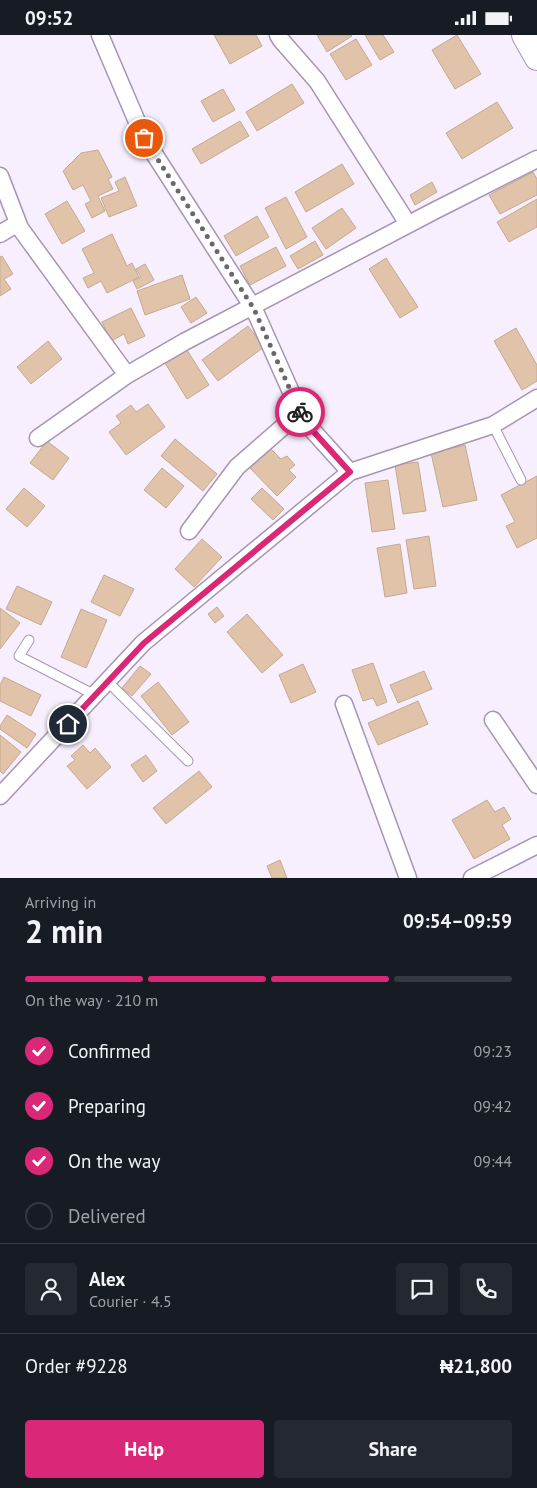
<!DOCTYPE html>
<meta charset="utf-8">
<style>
body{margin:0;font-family:"PT Sans",sans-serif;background:#242831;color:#f1f3f6;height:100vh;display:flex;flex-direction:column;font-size:19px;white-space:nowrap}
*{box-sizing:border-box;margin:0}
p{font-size:16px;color:#9ea1a6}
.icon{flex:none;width:28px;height:28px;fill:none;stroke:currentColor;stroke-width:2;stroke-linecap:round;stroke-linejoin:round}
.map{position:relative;height:843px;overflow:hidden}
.panel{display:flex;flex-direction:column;background:#171b24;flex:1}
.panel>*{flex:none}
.pin{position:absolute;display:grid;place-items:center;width:42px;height:42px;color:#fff;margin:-21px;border:2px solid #fff;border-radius:50%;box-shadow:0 1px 5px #0007}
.courier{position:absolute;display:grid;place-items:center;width:50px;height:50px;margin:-25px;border:4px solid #db2777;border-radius:50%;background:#fff;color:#222;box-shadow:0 1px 6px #0007}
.headline em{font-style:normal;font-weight:700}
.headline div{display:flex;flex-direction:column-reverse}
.headline{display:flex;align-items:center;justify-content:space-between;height:85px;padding:0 25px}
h1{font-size:32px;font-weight:700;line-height:38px}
.bar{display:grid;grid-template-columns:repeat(4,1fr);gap:8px 5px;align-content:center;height:60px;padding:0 25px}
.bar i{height:6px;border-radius:4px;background:#363941}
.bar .active{background:#db2777}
.bar p{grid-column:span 4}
.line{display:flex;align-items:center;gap:12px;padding:0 25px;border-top:1px solid #363941}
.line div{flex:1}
.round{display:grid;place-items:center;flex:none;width:52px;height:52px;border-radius:5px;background:#242831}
ol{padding:0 25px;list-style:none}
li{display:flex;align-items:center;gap:15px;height:55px}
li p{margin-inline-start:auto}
li .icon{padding:5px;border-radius:50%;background:#db2777;color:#fff;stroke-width:4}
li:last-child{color:#9ea1a6}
li i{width:28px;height:28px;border:2px solid #363941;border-radius:50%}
.action{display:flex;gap:10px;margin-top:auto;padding:10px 25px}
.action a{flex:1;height:58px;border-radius:5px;background:#db2777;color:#fff;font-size:20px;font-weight:700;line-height:58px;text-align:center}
.action a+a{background:#242831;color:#f1f3f6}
.status{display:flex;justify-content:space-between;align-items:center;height:35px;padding:0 25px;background:#171b24;direction:ltr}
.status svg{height:14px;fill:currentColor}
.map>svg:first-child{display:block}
.building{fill:#e0c3a9;stroke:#c5a990}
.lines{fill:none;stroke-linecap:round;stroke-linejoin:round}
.service-casing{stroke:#a795b3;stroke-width:11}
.minor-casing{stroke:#a795b3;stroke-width:19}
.secondary-casing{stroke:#a795b3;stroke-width:26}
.service{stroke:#fff;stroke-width:9}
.minor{stroke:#fff;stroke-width:16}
.secondary{stroke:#fff;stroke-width:24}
.done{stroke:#6d6571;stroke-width:5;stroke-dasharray:0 9}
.route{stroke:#db2777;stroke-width:6}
</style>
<div class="status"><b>09:52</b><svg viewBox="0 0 49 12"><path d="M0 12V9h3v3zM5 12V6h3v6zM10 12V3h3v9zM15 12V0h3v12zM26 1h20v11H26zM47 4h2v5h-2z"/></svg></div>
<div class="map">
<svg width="537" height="843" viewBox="0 0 537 843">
<rect width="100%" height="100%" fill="#f7effd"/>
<path class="building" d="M214,0H256L262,11L230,29Z
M317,0H351L352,1L327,17Z
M365,0H383L394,17L380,25Z
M457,0L481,39L455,54L432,15Z
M356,4L372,30L346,45L330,19Z
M292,49L304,68L257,96L246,77Z
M223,54L235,75L213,87L201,66Z
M497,67L513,93L462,124L446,98Z
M240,86L249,101L201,129L192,114Z
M98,115L112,142L108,144L113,154L98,161L105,176L92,183L85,169L91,166L83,150L73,155L63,136L81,118Z
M342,129L354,149L306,177L295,157Z
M533,137L537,144V160L500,179L489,160Z
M125,142L137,171L109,182L101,163L119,156L115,147Z
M432,147L437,157L415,170L410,160Z
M286,162L307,202L286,214L265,173Z
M537,164V192L509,207L497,187Z
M67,166L85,196L62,209L45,179Z
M342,173L356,193L326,214L312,193Z
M257,181L269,202L236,221L224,201Z
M112,199L127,231L132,228L139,242L107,258L101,246L88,253L83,243L94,238L82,214Z
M315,206L323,220L298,234L290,221Z
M276,212L286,231L250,250L240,231Z
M2,221L13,239L4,244L11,254L0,261V222Z
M386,223L418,272L400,283L369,234Z
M145,229L154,245L137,254L133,246L141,242L136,234Z
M182,240L190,264L145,280L137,256Z
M196,262L207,278L191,288L181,272Z
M131,273L145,301L128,309L124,299L111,306L102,287Z
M248,291L264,312L218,346L202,325Z
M516,293L537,330V346L522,355L494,306Z
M48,306L62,324L31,349L17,332Z
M187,315L209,350L187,364L165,328Z
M148,369L165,392L126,420L109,397L121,388L116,381L131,370L136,377Z
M175,404L217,439L203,456L161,421Z
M47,406L69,423L53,445L30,428Z
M465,410L477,465L443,472L431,418Z
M271,414L281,424L287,421L295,430L289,435L296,442L277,461L250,433Z
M418,427L426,476L403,479L395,430Z
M162,433L184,451L166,473L144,455Z
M537,441V503L517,513L506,491L515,487L501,460Z
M388,445L395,494L372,497L365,448Z
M24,453L45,471L27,492L6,474Z
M262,453L284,474L273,485L251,464Z
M429,501L436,551L414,554L406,505Z
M202,504L222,522L194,552L175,534Z
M400,509L407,558L385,562L377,513Z
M104,540L134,554L120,581L91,567Z
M17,551L52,567L41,590L6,574Z
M217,572L224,581L215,588L208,579Z
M0,573L20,588L0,614Z
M81,574L107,585L86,633L61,622Z
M247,579L283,620L262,638L227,597Z
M373,628L387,667L377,671L373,663L363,666L352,635Z
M303,629L316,657L291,668L279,640Z
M140,631L151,639L132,661L122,653Z
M424,636L432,654L398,668L390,650Z
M4,642L41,660L31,681L0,666V650Z
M158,647L189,687L172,700L141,661Z
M418,666L428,689L378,710L368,688Z
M7,680L36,699L27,713L0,694V691Z
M0,700L21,717L3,739L0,736Z
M83,710L90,718L95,713L111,732L87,754L67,731L75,725L71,721Z
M146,720L157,736L143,747L131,730Z
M199,736L212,752L166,789L153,773Z
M487,765L495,777L504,772L511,784L502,790L510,804L474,824L452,785Z
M280,825L287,843H272L267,831Z"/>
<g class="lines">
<defs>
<path id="service" d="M493,390L521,445
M29,605L19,621L95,660
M108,647L188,726"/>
<path id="minor" d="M100,0L144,103L254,274L304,386L350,437
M278,0L281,5L317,46L408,189
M0,141L20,193L127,340
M0,199L18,188
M38,403L127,340L184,307L434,176L537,124
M189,496L237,432L300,377
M344,669L408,843
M493,685L537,750
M0,761L143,608L350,437L493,390L537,363
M472,843L537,810"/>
<path id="secondary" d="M524,0L537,23"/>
</defs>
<use href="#service" class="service-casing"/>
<use href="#minor" class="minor-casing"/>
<use href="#secondary" class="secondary-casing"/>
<use href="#service" class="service"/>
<use href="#minor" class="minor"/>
<use href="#secondary" class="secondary"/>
</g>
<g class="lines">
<path class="done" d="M144,103L254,274L300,377"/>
<path class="route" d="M68,689L144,608L350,437L304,386L300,377"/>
</g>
</svg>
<div class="pin" style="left:144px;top:103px;background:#ea580c"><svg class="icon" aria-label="bag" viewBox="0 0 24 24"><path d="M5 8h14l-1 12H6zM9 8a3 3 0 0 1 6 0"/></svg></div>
<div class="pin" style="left:68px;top:689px;background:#1f2937"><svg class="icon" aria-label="home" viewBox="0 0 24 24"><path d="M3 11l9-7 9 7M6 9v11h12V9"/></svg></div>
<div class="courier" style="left:300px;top:377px"><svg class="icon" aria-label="bike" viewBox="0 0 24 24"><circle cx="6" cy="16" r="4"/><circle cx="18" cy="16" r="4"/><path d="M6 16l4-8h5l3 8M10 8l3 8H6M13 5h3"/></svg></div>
</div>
<section class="panel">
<div class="headline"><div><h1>2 min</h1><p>Arriving in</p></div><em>09:54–09:59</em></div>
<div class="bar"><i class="active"></i><i class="active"></i><i class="active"></i><i></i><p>On the way · 210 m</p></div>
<ol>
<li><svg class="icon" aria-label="check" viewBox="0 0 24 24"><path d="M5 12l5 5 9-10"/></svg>Confirmed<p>09:23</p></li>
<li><svg class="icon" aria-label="check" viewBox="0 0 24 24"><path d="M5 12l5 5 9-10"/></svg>Preparing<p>09:42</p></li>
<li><svg class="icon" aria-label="check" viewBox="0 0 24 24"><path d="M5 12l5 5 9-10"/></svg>On the way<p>09:44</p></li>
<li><i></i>Delivered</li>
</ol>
<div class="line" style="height:90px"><a class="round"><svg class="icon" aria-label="person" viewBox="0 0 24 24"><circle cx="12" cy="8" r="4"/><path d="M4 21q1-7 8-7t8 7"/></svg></a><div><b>Alex</b><p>Courier · 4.5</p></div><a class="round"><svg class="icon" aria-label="chat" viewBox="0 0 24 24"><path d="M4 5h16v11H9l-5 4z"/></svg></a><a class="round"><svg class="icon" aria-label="phone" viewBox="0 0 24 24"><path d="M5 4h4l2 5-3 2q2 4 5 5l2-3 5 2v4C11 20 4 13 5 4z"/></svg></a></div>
<div class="line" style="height:65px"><div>Order #9228</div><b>₦21,800</b></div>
<div class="action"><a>Help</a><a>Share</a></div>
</section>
